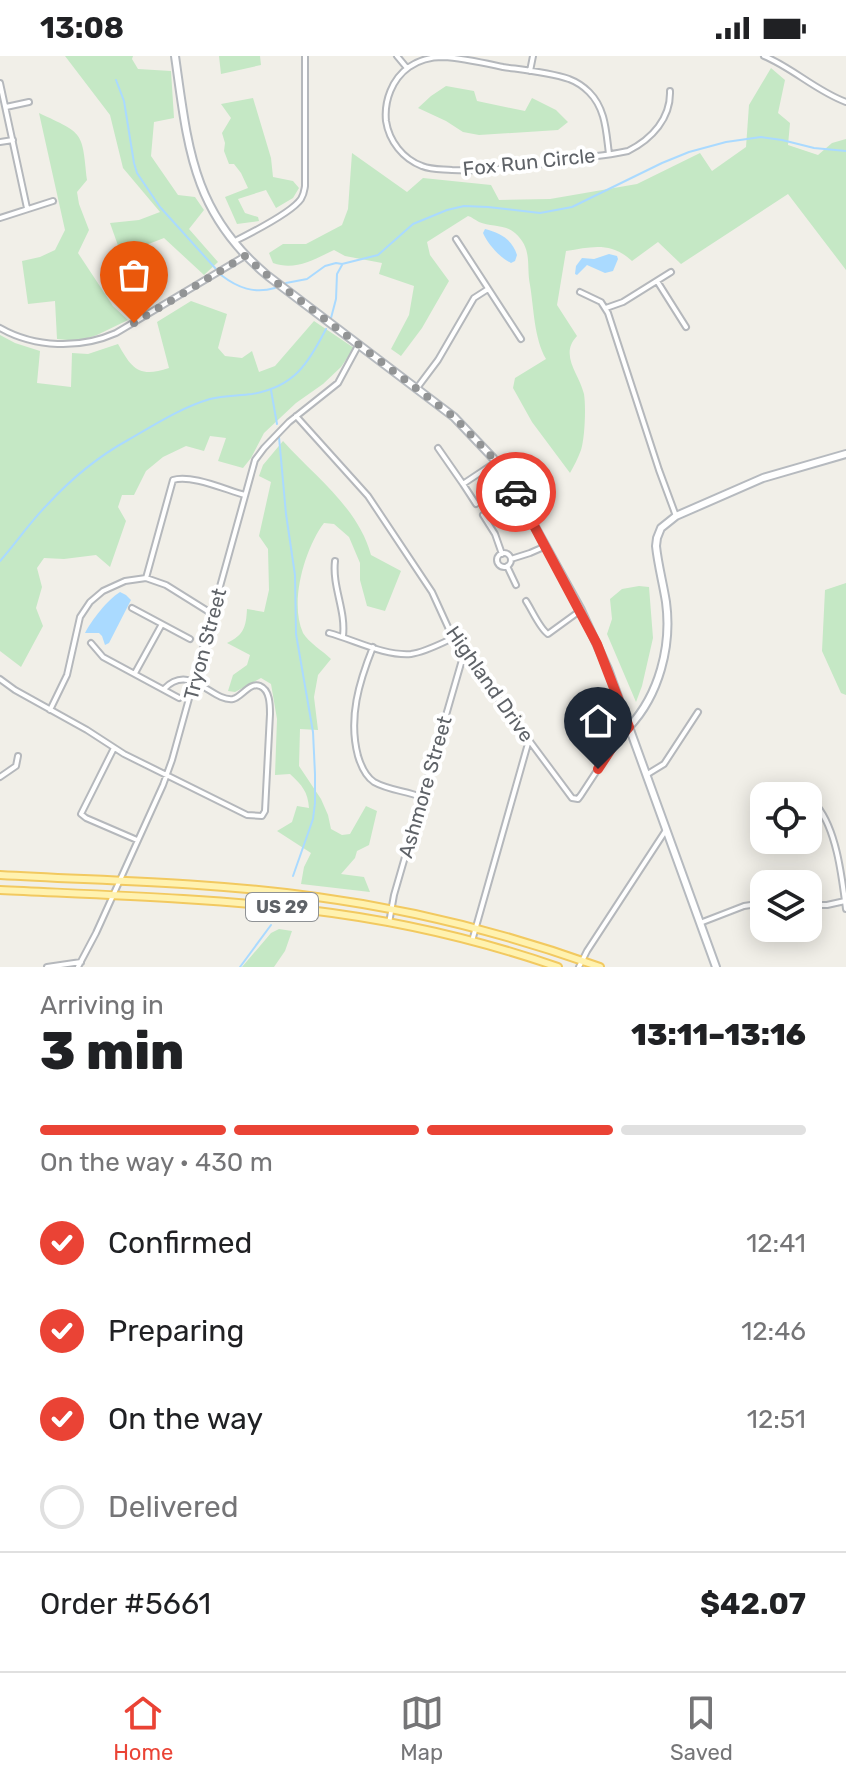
<!DOCTYPE html>
<meta charset="utf-8">
<style>
body{margin:0;font-family:Rubik,sans-serif;background:#f2f2f2;color:#202124;height:100vh;display:flex;flex-direction:column;font-size:30px;white-space:nowrap}
*{box-sizing:border-box;margin:0}
p{font-size:26px;color:#757577}
.icon{flex:none;width:44px;height:44px;fill:none;stroke:currentColor;stroke-width:2;stroke-linecap:round;stroke-linejoin:round}
.map{position:relative;height:911px;overflow:hidden}
.drawer{display:flex;flex-direction:column;background:#fff;flex:1}
.drawer>*{flex:none}
.tools{position:absolute;left:750px;top:726px;display:grid;gap:16px}
.tools a{display:grid;place-items:center;width:72px;height:72px;border-radius:16px;background:#fff;box-shadow:0 4px 20px #0003;font-size:40px}
.pin{position:absolute;display:grid;place-items:center;width:68px;height:68px;color:#fff;margin:-82px -34px;border-radius:50% 50% 50% 0;rotate:-45deg;box-shadow:0 0 8px #0007}
.pin .icon{rotate:45deg}
.courier{position:absolute;display:grid;place-items:center;width:80px;height:80px;margin:-40px;border:6px solid #ea4335;border-radius:50%;background:#fff;color:#222;box-shadow:0 2px 10px #0007}
.summary em{font-style:normal;font-weight:800}
.summary div{display:flex;flex-direction:column-reverse}
.summary{display:flex;align-items:center;justify-content:space-between;height:136px;padding:0 40px}
h1{font-size:52px;font-weight:800;line-height:60px}
.bar{display:grid;grid-template-columns:repeat(4,1fr);gap:12px 8px;align-content:center;height:96px;padding:0 40px}
.bar i{height:10px;border-radius:6px;background:#e0e0e0}
.bar .on{background:#ea4335}
.bar p{grid-column:span 4}
.line{display:flex;align-items:center;gap:20px;padding:0 40px;border-top:2px solid #e0e0e0}
.line div{flex:1}
ol{padding:0 40px;list-style:none}
li{display:flex;align-items:center;gap:24px;height:88px}
li p{margin-inline-start:auto}
li .icon{padding:8px;border-radius:50%;background:#ea4335;color:#fff;stroke-width:4}
li:last-child{color:#757577}
li i{width:44px;height:44px;border:4px solid #e0e0e0;border-radius:50%}
.status{display:flex;justify-content:space-between;align-items:center;height:56px;padding:0 40px;background:#fff;direction:ltr}
.status svg{height:22px;fill:currentColor}
.dock{display:flex;justify-content:space-around;align-items:center;height:112px;border-top:2px solid #e0e0e0;background:#fff;font-size:22px;color:#757577}
.dock a{display:grid;justify-items:center;gap:4px}
.dock .on{color:#ea4335}
.map>svg:first-child{display:block}
.green{fill:#c5e8c5}
.water{fill:#aadaff}
.lines{fill:none;stroke-linecap:round;stroke-linejoin:round}
.stream{stroke:#aadaff;stroke-width:2}
.street-casing{stroke:#b5b8bc;stroke-width:8}
.secondary-casing{stroke:#b6babf;stroke-width:10}
.primary-casing{stroke:#f2c960;stroke-width:10}
.street{stroke:#fff;stroke-width:4}
.secondary{stroke:#fff;stroke-width:6}
.primary{stroke:#fff2af;stroke-width:6}
.done{stroke:#929495;stroke-width:8;stroke-dasharray:0 14.4}
.route{stroke:#ea4335;stroke-width:10}
.labels{text-anchor:middle;stroke-width:8;stroke-linejoin:round;paint-order:stroke}
.shield{fill:#fff;stroke:#8f9295;stroke-width:2}
.shield-label{font-size:18px;font-weight:bold;fill:#5f6368}
.street-label{font-size:20px;fill:#5f6368;stroke:#fff}
</style>
<div class="status"><b>13:08</b><svg viewBox="0 0 49 12"><path d="M0 12V9h3v3zM5 12V6h3v6zM10 12V3h3v9zM15 12V0h3v12zM26 1h20v11H26zM47 4h2v5h-2z"/></svg></div>
<div class="map">
<svg width="846" height="911" viewBox="0 0 846 911">
<rect width="100%" height="100%" fill="#f1efe8"/>
<path class="green" d="M65,0H133L132,3L138,13L171,15L174,62L154,66L151,100L178,139L195,141L204,154L189,173L218,206L204,219L164,182L146,189L137,197C135,214 143,225 153,238L146,255L134,259L113,234L111,210L121,198L110,167L139,164L160,156L123,112L110,59Z
M219,0H260L261,9L221,18Z
M771,12L785,24L778,57L790,67L788,89L818,99L832,87L846,83V214L788,138L681,208L658,186L632,205C611,185 591,191 566,195L557,249L577,280C559,299 579,317 584,338C586,350 585,382 581,394C578,402 574,410 570,417L532,366L513,332L515,322L546,303C534,282 534,253 530,229C526,209 533,193 515,177C505,168 490,171 479,166C475,164 472,161 468,160L427,186L430,199L449,225L422,272L401,300L391,293L409,259L414,230L379,218L382,207L345,200L334,194C313,204 295,215 273,207L269,197L283,188H306L342,169L348,153L352,97L407,136L423,122L491,129L499,144L550,143L637,128L700,97L712,115L746,91L749,49Z
M446,30L474,35L477,45L525,55L532,42L556,54L568,66L558,74L479,79L463,76L446,65L418,52L431,40Z
M253,42L271,102L273,121L293,125L299,132L293,142L276,152L266,134L238,143L245,157L258,161L259,165L237,168L225,141L248,132L241,117L234,108H229L224,95L225,87L222,77L231,62L221,48Z
M39,57C84,78 82,75 87,124L77,136L79,148L89,174L78,197L113,250L128,264L97,279L79,285L57,283L55,245L28,248L22,205L40,201L55,194L65,174Z
M191,245L227,258L218,292L225,300L242,302L252,295L259,316L275,310L314,265L354,292L341,311L323,328L296,347L264,377L251,402L243,412L218,405L226,382L210,380L204,395L186,390L163,401L146,415L134,439H122L118,451L126,465L110,511L96,499L64,503L44,502L37,512L42,531L36,552L43,570L21,611L0,595V279L15,287L40,295L37,327L71,331L72,297L88,298L118,288C132,313 139,322 169,312L157,266Z
M283,385C314,420 358,451 371,499L401,515L385,555L367,550L360,524V507L349,481L334,468L324,467C305,492 289,546 303,577C308,586 323,595 331,603L318,619L314,641L318,674L300,673L299,710L321,743L328,759L331,773L342,779L350,778L366,750L377,755L369,789L357,795L355,802L341,818L364,821L370,836L301,828L304,811L311,797L277,775L292,766L297,750L309,752C308,736 302,729 290,718L275,719L277,663L271,628L261,622L235,636L228,635L233,619L247,609L250,599L227,587C244,579 246,571 247,553L264,556L269,534L268,493L259,480L271,426L259,420L263,409Z
M846,527V639L841,637L822,595L825,534Z
M639,530L649,531L653,582L642,630L636,646L607,578L612,563L610,543L622,533Z
M279,873L292,875L285,895L274,911H242L271,877Z"/>
<path class="water" d="M485,173C500,177 512,183 517,199L515,205L511,207C499,201 488,188 483,177Z
M609,198L617,200L618,203L613,215L605,217L587,209L577,219L575,218L576,210L582,202L594,203Z
M120,536L126,539L131,544L109,587L105,589L102,580L99,577H85C92,564 107,544 120,536Z
M757,752L764,754V776L750,774V763L754,753Z"/>
<g class="lines">
<path class="stream" d="M116,24L124,45L134,107L137,117L160,151L216,213
M221,219C238,232 254,238 275,232
M286,227L307,223L325,210L336,207L342,208L378,199L413,168L447,154L464,150L488,151L540,157L572,151L662,107L689,96L726,86L761,81L782,84L814,92L846,95
M331,262L336,243L337,218L342,209
M271,334L277,368
M279,381L286,458L295,519L296,578L313,676L315,718V747L313,763L293,820
M0,505C16,487 30,466 47,449C70,424 99,400 128,384C154,369 180,352 210,343C224,339 238,340 252,338C294,331 308,308 326,273
M240,911L271,869"/>
<defs>
<path id="street" d="M397,0L407,12
M764,0C793,12 816,35 846,46
M530,15L533,0
M0,27L27,152
M6,51L29,46
M0,86L13,84
M609,98C606,76 606,53 589,36C583,30 577,26 569,23C548,16 525,14 503,11C484,7 463,2 443,1C431,1 419,4 409,11C392,23 384,45 386,65C389,85 403,103 422,110C432,114 442,113 452,114C501,116 549,107 597,100C607,99 618,97 628,95C652,83 671,62 670,35
M0,162L53,145
M456,183L521,283
M235,185C251,177 292,156 301,143C304,138 304,136 305,130V0
M657,225L686,271
M580,236L601,246L608,257L659,414L676,460
M606,252L623,246L671,216
M0,272C35,292 80,293 116,277L245,200
M417,332L438,304L474,242L488,233
M296,360L368,440L432,536L453,582L572,742L578,743L581,739L615,687L628,672
M438,392L463,428L496,406
M463,428L476,448
M483,459L495,478L502,498
M497 504a7 7 0 1 1 14 0a7 7 0 1 1-14 0Z
M511,503L530,497L546,490
M335,505C332,531 346,554 343,580
M507,510L516,529
M146,522L173,424C191,418 226,434 245,439
M526,545C532,554 540,573 548,578L581,554
M132,552L190,583
M329,577C355,584 384,600 411,598C425,596 440,588 453,582
M91,587L103,601L179,642
M373,591C359,626 348,662 358,700C361,710 365,720 374,726C388,734 406,735 421,741
M135,617L162,568
M0,623L15,634L87,674L124,698L247,759L262,760L265,755L270,658C270,649 270,634 260,630C249,626 242,641 233,643C212,646 190,606 164,633
M50,654L67,619L80,561L90,546L103,535L125,525L146,522L166,529L214,559
M114,692L81,758L86,762L137,784
M646,719L664,708L698,656
M0,721L16,710L18,700
M817,750C837,775 842,822 846,853
M808,849H827L845,845
M389,867L394,839L464,597
M700,867L744,850L764,847
M472,885L529,684
M47,911L81,906
M78,911L96,877L163,729L172,704L255,404L264,392L289,366L338,327L359,288
M579,911L587,895L666,774"/>
<path id="secondary" d="M175,0C188,91 192,157 268,220L454,361L493,402L513,431L581,554L608,613L716,911
M629,671C659,639 672,590 666,546C663,527 658,509 656,490L657,482L661,472L676,460L763,422L846,398"/>
<path id="primary" d="M0,819C105,825 212,826 317,841C414,854 508,878 600,911
M0,834C103,839 207,842 309,854C393,864 477,883 558,911"/>
</defs>
<use href="#street" class="street-casing"/>
<use href="#secondary" class="secondary-casing"/>
<use href="#primary" class="primary-casing"/>
<use href="#street" class="street"/>
<use href="#secondary" class="secondary"/>
<use href="#primary" class="primary"/>
</g>
<g class="lines">
<path class="done" d="M134,267L245,200L268,220L454,361L493,402L516,436"/>
<path class="route" d="M516,436L597,588L629,671L615,687L598,713"/>
</g>
<g class="labels">
<rect class="shield" x="246" y="837" width="72" height="28" rx="6"/>
<g class="shield-label">
<text x="282" y="857">US 29</text>
</g>
<g class="street-label">
<text transform="translate(529 106) rotate(-6)" y="7">Fox Run Circle</text>
<text transform="translate(205 588) rotate(-75)" y="7">Tryon Street</text>
<text transform="translate(490 628) rotate(55)" y="7">Highland Drive</text>
<text transform="translate(425 731) rotate(-74)" y="7">Ashmore Street</text>
</g>
</g>
</svg>
<div class="tools">
<a><svg class="icon" aria-label="locate" viewBox="0 0 24 24"><circle cx="12" cy="12" r="6"/><path d="M12 2v4M12 18v4M2 12h4M18 12h4"/></svg></a>
<a><svg class="icon" aria-label="layers" viewBox="0 0 24 24"><path d="M12 4l9 5-9 5-9-5zM3 14l9 5 9-5"/></svg></a>
</div>
<div class="pin" style="left:134px;top:267px;background:#ea580c"><svg class="icon" aria-label="bag" viewBox="0 0 24 24"><path d="M5 8h14l-1 12H6zM9 8a3 3 0 0 1 6 0"/></svg></div>
<div class="pin" style="left:598px;top:713px;background:#1f2937"><svg class="icon" aria-label="home" viewBox="0 0 24 24"><path d="M3 11l9-7 9 7M6 9v11h12V9"/></svg></div>
<div class="courier" style="left:516px;top:436px"><svg class="icon" aria-label="car" viewBox="0 0 24 24"><path d="M5 17H2v-5l4-1 3-4h7l3 4 3 1v5h-3M9 17h6M6 11h13"/><circle cx="7" cy="17" r="2"/><circle cx="17" cy="17" r="2"/></svg></div>
</div>
<section class="drawer">
<div class="summary"><div><h1>3 min</h1><p>Arriving in</p></div><em>13:11–13:16</em></div>
<div class="bar"><i class="on"></i><i class="on"></i><i class="on"></i><i></i><p>On the way · 430 m</p></div>
<ol>
<li><svg class="icon" aria-label="check" viewBox="0 0 24 24"><path d="M5 12l5 5 9-10"/></svg>Confirmed<p>12:41</p></li>
<li><svg class="icon" aria-label="check" viewBox="0 0 24 24"><path d="M5 12l5 5 9-10"/></svg>Preparing<p>12:46</p></li>
<li><svg class="icon" aria-label="check" viewBox="0 0 24 24"><path d="M5 12l5 5 9-10"/></svg>On the way<p>12:51</p></li>
<li><i></i>Delivered</li>
</ol>
<div class="line" style="height:104px"><div>Order #5661</div><b>$42.07</b></div>
</section>
<nav class="dock">
<a class="on"><svg class="icon" aria-label="home" viewBox="0 0 24 24"><path d="M3 11l9-7 9 7M6 9v11h12V9"/></svg>Home</a>
<a><svg class="icon" aria-label="map" viewBox="0 0 24 24"><path d="M3 6l6-2 6 2 6-2v14l-6 2-6-2-6 2zM9 4v14M15 6v14"/></svg>Map</a>
<a><svg class="icon" aria-label="saved" viewBox="0 0 24 24"><path d="M7 4h10v16l-5-4-5 4z"/></svg>Saved</a>
</nav>
